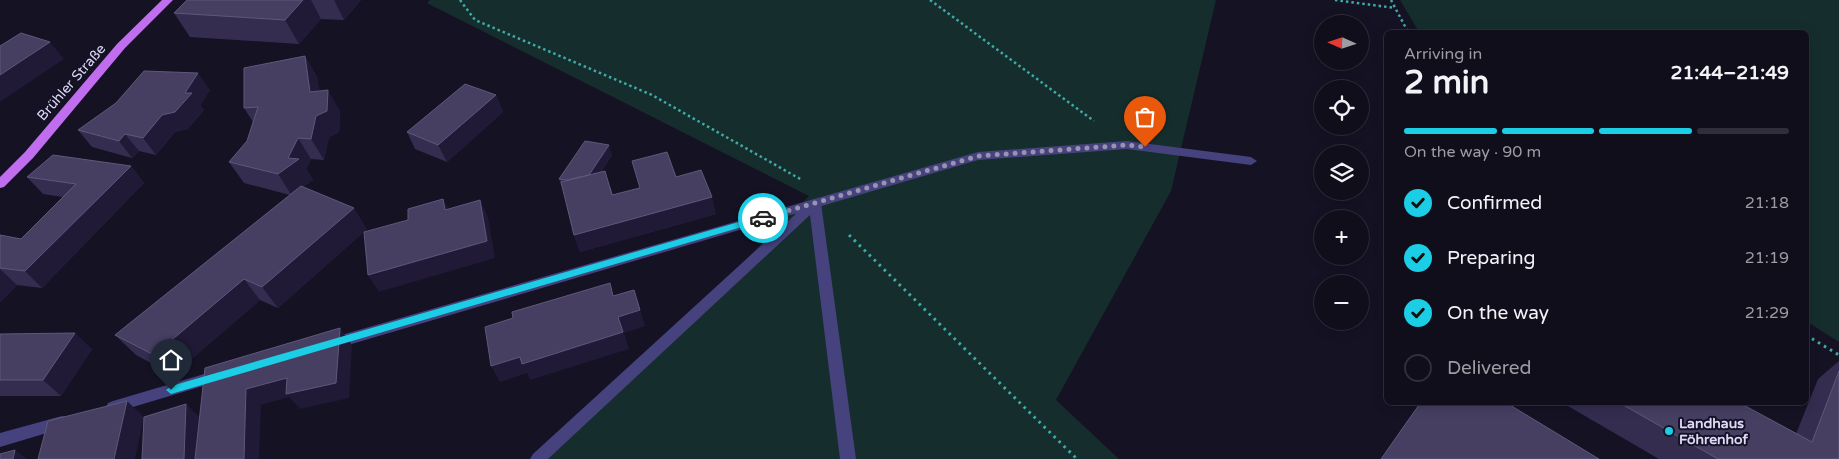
<!DOCTYPE html>
<meta charset="utf-8">
<style>
body{margin:0;font-family:"Varela Round",sans-serif;background:#191724;color:#f1f3f6;height:100vh;display:flex;flex-direction:column;font-size:19px;white-space:nowrap}
*{box-sizing:border-box;margin:0}
p{font-size:16px;color:#9c9ca3}
.icon{flex:none;width:28px;height:28px;fill:none;stroke:currentColor;stroke-width:2;stroke-linecap:round;stroke-linejoin:round}
.map{position:relative;flex:1;overflow:hidden}
.panel{position:absolute;left:1384px;top:30px;width:425px;height:375px;display:flex;flex-direction:column;background:#100e1b;border-radius:8px;box-shadow:0 2px 12px #0003,0 0 0 1px #302e3a}
.panel>*{flex:none}
.needle{width:32px;rotate:273deg}
.fabs{position:absolute;left:1314px;top:15px;display:grid;gap:10px}
.fabs a{display:grid;place-items:center;width:55px;height:55px;border-radius:50%;background:#100e1b;box-shadow:0 2px 12px #0003,0 0 0 1px #302e3a;font-size:25px}
.pin{position:absolute;display:grid;place-items:center;width:42px;height:42px;color:#fff;margin:-51px -21px;border-radius:50% 50% 50% 0;rotate:-45deg;box-shadow:0 0 5px #0007}
.pin .icon{rotate:45deg}
.courier{position:absolute;display:grid;place-items:center;width:50px;height:50px;margin:-25px;border:4px solid #1bcde5;border-radius:50%;background:#fff;color:#222;box-shadow:0 1px 6px #0007}
.summary em{font-style:normal;font-weight:700}
.summary div{display:flex;flex-direction:column-reverse}
.summary{display:flex;align-items:center;justify-content:space-between;height:85px;padding:0 20px}
h1{font-size:32px;font-weight:700;line-height:38px}
.bar{display:grid;grid-template-columns:repeat(4,1fr);gap:8px 5px;align-content:center;height:60px;padding:0 20px}
.bar i{height:6px;border-radius:4px;background:#302e3a}
.bar .selected{background:#1bcde5}
.bar p{grid-column:span 4}
ol{padding:0 20px;list-style:none}
li{display:flex;align-items:center;gap:15px;height:55px}
li p{margin-inline-start:auto}
li .icon{padding:5px;border-radius:50%;background:#1bcde5;color:#111;stroke-width:4}
li:last-child{color:#9c9ca3}
li i{width:28px;height:28px;border:2px solid #302e3a;border-radius:50%}
.map>svg:first-child{display:block}
.green{fill:#152e2d}
.lines{fill:none;stroke-linecap:round;stroke-linejoin:round}
.path-far1{stroke:#3daba6;stroke-width:2.5;stroke-dasharray:2.5 3;stroke-linecap:butt}
.path{stroke:#3daba6;stroke-width:3;stroke-dasharray:2.5 4.5;stroke-linecap:butt}
.lane{fill:#45427e;fill-rule:evenodd}
.street{fill:#45427e;fill-rule:evenodd}
.primary{fill:#c06def;fill-rule:evenodd}
.wall{fill:#352d50}
.shaded-wall{fill:#201a37}
.building{fill:#473f62;stroke:#5f587a}
.route{fill:#1bcde5}
.done{stroke:#9893b0;stroke-width:5;stroke-dasharray:0 9}
.poi-dot{fill:#1bcde5;stroke:#151224;stroke-width:2}
.labels{text-anchor:middle;stroke-width:4;stroke-linejoin:round;paint-order:stroke}
.street-label{font-size:14px;fill:#ded9fb;stroke:#151224}
.poi-label{font-size:14px;font-weight:bold;fill:#ded9fb;stroke:#151224;text-anchor:start}
</style>
<div class="map">
<svg width="1839" height="459" viewBox="0 0 1839 459">
<rect width="100%" height="100%" fill="#151224"/>
<path class="green" d="M430,0H1216L1171,191L1056,400L1119,459H548L809,196L427,3Z
M1400,0H1839V342L1806,321V32H1419Z"/>
<g class="lines">
<path class="path-far1" d="M460,0L475,20L652,95L802,180
M930,0L1094,121
M1335,0L1395,8
M1391,0L1408,32"/>
<path class="path" d="M849,235L1077,459
M1806,335L1839,355"/>
<path class="lane" d="M815,199L821,203L856,459H840L810,215L548,459H530L533,454L811,200Z"/>
<path class="street" d="M1127,141L1251,157L1257,161L1251,165L1127,149L978,160L331,350L326,348L324,344L326,340L331,338L978,152Z
M218,370L223,372L225,376L223,380L113,413L108,411L106,407L108,403L113,401Z
M62,416L67,417L69,422L67,427L0,447V433Z"/>
<path class="primary" d="M162,0H173L125,48L33,158L4,187L0,188V177L25,152L117,44Z"/>
</g>
<path class="wall" d="M187,0H361L344,20L321,19L299,44L190,37L174,13Z
M305,56L317,77L319,91L340,111L339,132L329,137L324,160L311,159L306,169L313,180L303,187L367,229L278,308L260,300L173,375L136,355L115,335L290,195L244,183L229,162L247,141L253,122L244,108Z
M210,90L200,105L204,110L188,129L175,132L156,155L139,151L132,158L92,147L78,130Z
M496,95L503,112L447,162L415,149L407,132Z
M612,155L601,172L611,188L613,195L676,177L716,214L580,252L574,235L563,189L559,179Z
M131,166L144,183L42,288L17,285L0,302V235L21,239L63,197L43,194L27,177Z
M0,334L92,349L61,396H0Z
M1839,361V459H1659L1561,402H1738L1796,434L1818,379Z"/>
<path class="shaded-wall" d="M303,0H311L321,19L299,44L285,20Z
M334,0H361L344,20Z
M50,42L64,59L0,102V75Z
M305,56L317,77L322,113L310,92Z
M198,73L210,90L200,105L204,110L188,129L175,132L156,155L143,138L162,115L185,93Z
M328,90L340,111L339,132L329,137L324,160L311,139L316,116Z
M496,95L503,112L447,162L438,145Z
M125,134L139,151L132,158L119,141Z
M298,138L311,159L306,169L313,180L292,196L278,174L288,158Z
M609,145L612,155L587,193L583,183Z
M131,166L144,183L42,288L25,271Z
M712,197L716,214L580,252L574,235Z
M443,199L452,216L445,210Z
M480,200L488,217L495,258L379,292L368,275Z
M354,208L367,229L278,308L262,287Z
M0,269L17,285L0,302Z
M244,279L260,300L173,375L154,355Z
M634,290L645,326L624,333L629,349L530,380L527,373L500,382L491,366L618,317Z
M340,328L352,345L349,398L300,409L289,397L261,405L259,459H244L246,389Z
M75,333L92,349L61,396L43,380Z
M127,401L144,417L135,459H114Z
M186,404L202,420L201,459H184Z
M15,450L27,459H13Z"/>
<path class="building" d="M187,0H303L285,20L174,13Z
M21,33L50,42L0,75V46Z
M305,56L310,92L328,90L327,111L316,116L311,139L298,138L288,158L299,159L278,174L229,162L247,141L258,107L244,108V68Z
M144,71L198,73L185,93H192L175,112L162,115L143,138L125,134L119,141L78,130L116,103Z
M465,84L496,95L438,145L407,132Z
M585,141L609,145L589,175L567,180L559,179Z
M667,152L676,177L701,170L712,197L574,235L561,182L605,171L612,195L640,188L632,161Z
M53,155L131,166L25,271L0,268V235L21,239L76,184L27,177Z
M301,186L354,208L262,287L244,279L154,355L115,335Z
M443,199L445,210L480,200L487,241L368,275L364,232L408,220V209Z
M610,283L613,296L634,290L640,310L618,317L623,332L522,364L520,357L491,366L485,327L513,318L512,312Z
M340,328L336,383L286,394L287,378L246,389L244,459H195L205,368Z
M75,333L43,380H0V334Z
M1839,371V459H1718L1618,402H1738L1812,442Z
M127,401L114,459H38L48,421Z
M1421,402H1505L1599,459H1381Z
M186,404L184,459H142L144,417Z
M15,450L13,459H0V454Z"/>
<path class="route" d="M763,215L767,218L766,220L171,394L166,390L171,386Z"/>
<g class="lines">
<path class="done" d="M763,218L978,156L1127,145L1145,147"/>
</g>
<circle class="poi-dot" cx="1669" cy="431" r="5"/>
<g class="labels">
<g class="street-label">
<text transform="translate(71 82) rotate(-49)" y="5">Brühler Straße</text>
</g>
<g class="poi-label">
<text x="1679" y="428">Landhaus<tspan x="1679" dy="16">Föhrenhof</tspan></text>
</g>
</g>
</svg>
<div class="fabs">
<a><svg class="needle" viewBox="-14 -14 28 28"><path d="M0-13l5 13h-10z" fill="#e53935"/><path d="M0 13l5-13h-10z" fill="#9c9ca3"/></svg></a>
<a><svg class="icon" aria-label="locate" viewBox="0 0 24 24"><circle cx="12" cy="12" r="6"/><path d="M12 2v4M12 18v4M2 12h4M18 12h4"/></svg></a>
<a><svg class="icon" aria-label="layers" viewBox="0 0 24 24"><path d="M12 4l9 5-9 5-9-5zM3 14l9 5 9-5"/></svg></a>
<a>+</a>
<a>−</a>
</div>
<div class="pin" style="left:1145px;top:147px;background:#ea580c"><svg class="icon" aria-label="bag" viewBox="0 0 24 24"><path d="M5 8h14l-1 12H6zM9 8a3 3 0 0 1 6 0"/></svg></div>
<div class="pin" style="left:171px;top:390px;background:#1f2937"><svg class="icon" aria-label="home" viewBox="0 0 24 24"><path d="M3 11l9-7 9 7M6 9v11h12V9"/></svg></div>
<div class="courier" style="left:763px;top:218px"><svg class="icon" aria-label="car" viewBox="0 0 24 24"><path d="M5 17H2v-5l4-1 3-4h7l3 4 3 1v5h-3M9 17h6M6 11h13"/><circle cx="7" cy="17" r="2"/><circle cx="17" cy="17" r="2"/></svg></div>
<section class="panel">
<div class="summary"><div><h1>2 min</h1><p>Arriving in</p></div><em>21:44–21:49</em></div>
<div class="bar"><i class="selected"></i><i class="selected"></i><i class="selected"></i><i></i><p>On the way · 90 m</p></div>
<ol>
<li><svg class="icon" aria-label="check" viewBox="0 0 24 24"><path d="M5 12l5 5 9-10"/></svg>Confirmed<p>21:18</p></li>
<li><svg class="icon" aria-label="check" viewBox="0 0 24 24"><path d="M5 12l5 5 9-10"/></svg>Preparing<p>21:19</p></li>
<li><svg class="icon" aria-label="check" viewBox="0 0 24 24"><path d="M5 12l5 5 9-10"/></svg>On the way<p>21:29</p></li>
<li><i></i>Delivered</li>
</ol>
</section>
</div>
